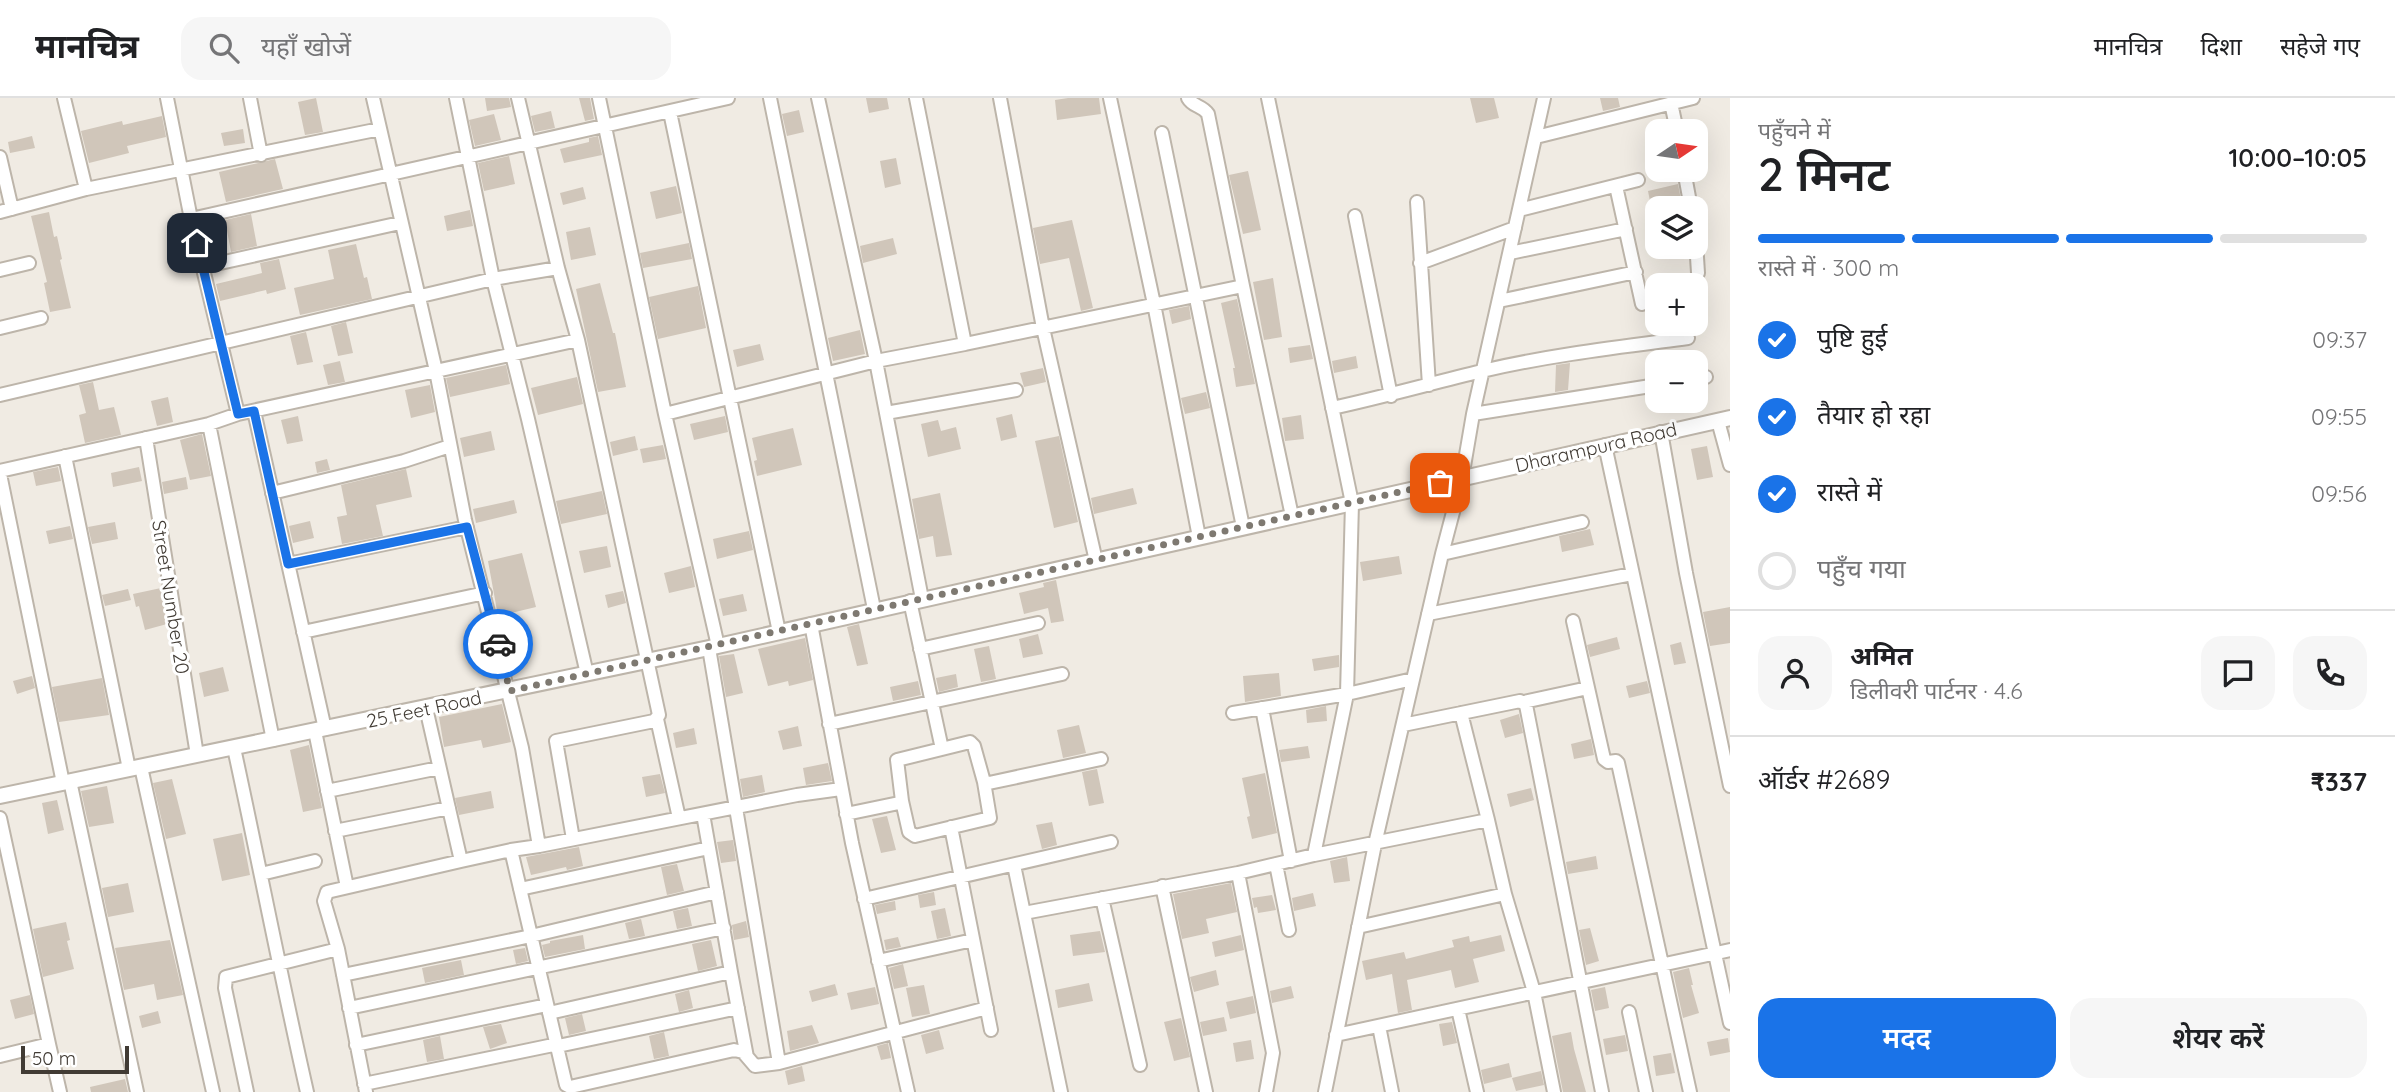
<!DOCTYPE html>
<html lang="hi">
<meta charset="utf-8">
<style>
body{margin:0;font-family:Quicksand,"Noto Sans Devanagari",sans-serif;background:#f6f6f6;color:#202124;height:100vh;display:flex;flex-direction:column;font-size:26px;white-space:nowrap}
*{box-sizing:border-box;margin:0}
p{font-size:23px;color:#757577}
.icon{flex:none;width:38px;height:38px;fill:none;stroke:currentColor;stroke-width:2;stroke-linecap:round;stroke-linejoin:round}
.map{position:relative;flex:1;overflow:hidden}
.panel{display:flex;flex-direction:column;background:#fff;width:665px}
.panel>*{flex:none}
.needle{width:46px;rotate:77deg}
.tools{position:absolute;left:1645px;top:21px;display:grid;gap:14px}
.tools a{display:grid;place-items:center;width:63px;height:63px;border-radius:14px;background:#fff;box-shadow:0 7px 28px #0002;font-size:35px}
.scale{position:absolute;left:21px;bottom:18px;width:108px;box-sizing:border-box;padding-left:7px;border:4px solid #413b34;border-top:0;font-size:19px;line-height:24px;white-space:nowrap;color:#413b34;-webkit-text-stroke:5px #fff;paint-order:stroke}
.pin{position:absolute;display:grid;place-items:center;width:60px;height:60px;color:#fff;margin:-30px;border-radius:14px;box-shadow:0 4px 10px #0006}
.courier{position:absolute;display:grid;place-items:center;width:70px;height:70px;margin:-35px;border:5px solid #1a73e8;border-radius:50%;background:#fff;color:#222;box-shadow:0 2px 9px #0007}
.summary em{font-style:normal;font-weight:600}
.summary div{display:flex;flex-direction:column-reverse}
.summary{display:flex;align-items:center;justify-content:space-between;height:119px;padding:0 28px}
h1{font-size:46px;font-weight:600;line-height:52px}
.bar{display:grid;grid-template-columns:repeat(4,1fr);gap:10px 7px;align-content:center;height:84px;padding:0 28px}
.bar i{height:9px;border-radius:5px;background:#e0e0e0}
.bar .on{background:#1a73e8}
.bar p{grid-column:span 4}
.line{display:flex;align-items:center;gap:18px;padding:0 28px;border-top:2px solid #e0e0e0}
.line div{flex:1}
.round{display:grid;place-items:center;flex:none;width:74px;height:74px;border-radius:21px;background:#f6f6f6}
ol{padding:0 28px;list-style:none}
li{display:flex;align-items:center;gap:21px;height:77px}
li p{margin-inline-start:auto}
li .icon{padding:7px;border-radius:50%;background:#1a73e8;color:#fff;stroke-width:4}
li:last-child{color:#757577}
li i{width:38px;height:38px;border:4px solid #e0e0e0;border-radius:50%}
.action{display:flex;gap:14px;margin-top:auto;padding:14px 28px}
.action a{flex:1;height:80px;border-radius:21px;background:#1a73e8;color:#fff;font-size:28px;font-weight:600;line-height:80px;text-align:center}
.action a+a{background:#f6f6f6;color:#202124}
header{display:flex;align-items:center;gap:42px;box-sizing:border-box;height:98px;padding:0 35px;background:#fff;border-bottom:2px solid #e0e0e0}
header strong{font-size:33px}
nav{display:flex;gap:38px;margin-inline-start:auto;font-size:24px}
.search{width:490px;height:63px;background:#f6f6f6;display:flex;align-items:center;gap:18px;box-sizing:border-box;padding:0 24px;border-radius:21px;color:#757577;font-size:26px}
main{display:flex;flex:1;min-height:0}
.map>svg:first-child{display:block}
.building{fill:#d0c6ba}
.lines{fill:none;stroke-linecap:round;stroke-linejoin:round}
.minor-casing{stroke:#bdb5aa;stroke-width:16}
.tertiary-casing{stroke:#bdb5aa;stroke-width:18}
.minor{stroke:#fff;stroke-width:12}
.tertiary{stroke:#fff;stroke-width:14}
.done{stroke:#7e7971;stroke-width:7;stroke-dasharray:0 12.6}
.route{stroke:#1a73e8;stroke-width:9}
.labels{text-anchor:middle;stroke-width:6;stroke-linejoin:round;paint-order:stroke}
.street-label{font-size:19px;fill:#413b34;stroke:#fff}
</style>
<header>
<strong>मानचित्र</strong>
<div class="search"><svg class="icon" aria-label="search" viewBox="0 0 24 24"><circle cx="10" cy="10" r="6"/><path d="M15 15l6 6"/></svg>यहाँ खोजें</div>
<nav><a>मानचित्र</a><a>दिशा</a><a>सहेजे गए</a></nav>
</header>
<main>
<div class="map">
<svg width="1730" height="994" viewBox="0 0 1730 994">
<rect width="100%" height="100%" fill="#f0ebe3"/>
<path class="building" d="M316,0L323,34L305,37L298,4Z
M485,0H509L511,9L487,13Z
M579,0H590L594,21L585,23Z
M866,0H887L889,11L869,15Z
M1068,0H1099L1101,16L1057,22L1055,2Z
M1470,0H1494L1499,20L1476,25Z
M1600,0H1618L1620,9L1603,13Z
M799,12L804,34L787,38L782,16Z
M551,13L555,30L535,34L531,18Z
M494,16L501,42L475,48L469,22Z
M162,18L166,39L127,48L129,55L89,65L81,33L122,23L123,27Z
M243,31L245,45L224,48L221,35Z
M32,38L35,50L10,55L8,44Z
M598,38L602,57L564,65L560,51L589,44V40Z
M509,58L515,86L484,93L478,65Z
M896,60L901,86L885,90L880,63Z
M275,61L283,91L226,104L219,74Z
M1248,73L1261,132L1243,136L1229,77Z
M1678,86L1681,102L1651,108L1648,93Z
M676,88L682,115L656,121L650,94Z
M583,89L586,101L563,107L560,95Z
M470,112L473,128L447,133L444,118Z
M49,114L54,139L57,138L62,161L60,162L71,210L50,214L44,185L47,184L31,118Z
M251,116L257,148L231,154L225,122Z
M1072,122L1093,210L1081,213L1069,160L1040,166L1033,130Z
M590,129L596,157L571,162L566,134Z
M893,140L897,156L863,165L860,148Z
M689,145L692,161L643,170L640,155Z
M356,146L364,180L367,179L372,201L300,217L294,190L334,181L328,152Z
M279,161L286,191L267,196L266,192L220,203L216,186L262,175L260,165Z
M1273,180L1282,239L1264,242L1253,184Z
M600,185L613,235H615L626,289L598,294L576,191Z
M698,188L706,230L658,241L649,199Z
M1237,201L1255,286L1236,289L1233,270H1235L1221,205Z
M1189,208L1191,221L1172,226L1169,212Z
M346,224L353,255L338,258L331,228Z
M860,232L865,256L833,263L828,240Z
M306,234L313,264L297,267L290,238Z
M760,246L764,262L737,269L733,252Z
M1310,247L1313,261L1290,265L1288,250Z
M1356,258L1358,270L1334,275L1332,263Z
M340,263L345,284L328,287L323,267Z
M1570,265L1568,292L1555,294L1556,267Z
M506,267L510,286L450,299L446,280Z
M1043,270L1046,284L1024,289L1020,275Z
M577,279L583,306L538,317L531,290Z
M93,284L99,312L114,309L121,337L85,345L79,317L86,315L79,287Z
M430,287L435,314L411,320L405,292Z
M1206,294L1210,310L1185,316L1181,300Z
M168,299L173,324L157,328L151,303Z
M1012,316L1017,339L1001,343L996,320Z
M1301,317L1304,341L1285,343L1282,320Z
M298,318L303,343L287,346L281,322Z
M725,318L728,334L694,342L690,326Z
M938,322L941,333L956,329L961,351L928,359L921,326Z
M793,330L802,367L757,378L754,363L757,362L752,340Z
M491,333L495,352L464,359L460,340Z
M202,336L211,378L190,382L180,342Z
M635,338L638,352L613,358L610,344Z
M1059,338L1078,424L1054,430L1035,343Z
M663,347L666,361L643,365L640,351Z
M1707,348L1713,379L1697,382L1691,351Z
M327,361L330,372L317,375L315,364Z
M58,369L61,383L36,388L33,374Z
M139,369L142,383L113,389L111,375Z
M406,371L412,399L376,407L383,438L342,446L337,419L347,417L341,387Z
M186,379L188,391L164,396L162,384Z
M1133,390L1137,406L1094,416L1091,400Z
M602,393L607,416L561,426L556,403Z
M940,395L952,457L936,459L933,438L919,441L912,401Z
M514,402L517,415L476,425L473,411Z
M310,423L314,440L293,445L289,428Z
M115,424L118,441L92,446L88,429Z
M70,428L73,441L49,446L46,433Z
M1590,431L1594,447L1562,454L1559,438Z
M749,433L753,452L717,461L713,441Z
M607,448L611,469L584,475L579,453Z
M522,455L536,509L498,518L488,463Z
M1399,458L1402,476L1363,483L1360,464Z
M691,468L695,489L669,495L664,475Z
M1056,482L1064,523L1051,525L1048,510L1024,516L1019,495L1044,489L1043,485Z
M161,490L167,526L145,532L139,508L136,509L133,496Z
M128,491L131,502L105,508L102,497Z
M623,493L626,505L608,510L605,497Z
M743,496L747,513L723,518L719,501Z
M1730,509V545L1710,548L1703,514Z
M859,526L868,566L857,568L847,529Z
M1038,536L1043,556L1023,560L1019,541Z
M1617,539L1620,551L1590,559L1587,547Z
M805,540L813,582L789,588L788,583L768,588L758,551Z
M1681,544L1686,565L1674,567L1670,547Z
M989,548L996,581L981,584L974,551Z
M734,556L743,595L726,599L719,558Z
M1339,557V569L1314,573L1312,561Z
M223,569L229,593L204,599L199,575Z
M1279,575L1281,598L1245,604L1243,578Z
M956,576L958,589L939,594L936,580Z
M32,578L35,590L17,596L13,583Z
M102,580L109,617L59,624L52,589Z
M918,583L921,597L893,603L890,589Z
M1647,583L1650,595L1629,600L1626,588Z
M502,606L511,644L483,650L481,642L444,649L439,619Z
M1326,608L1327,623L1307,625L1306,612Z
M1519,616L1523,635L1505,640L1500,622Z
M1079,627L1086,655L1063,660L1057,632Z
M798,628L802,648L783,652L778,633Z
M694,630L697,646L676,650L673,635Z
M1591,641L1594,657L1574,661L1571,646Z
M309,647L322,710L303,714L290,652Z
M1308,648L1310,660L1281,664L1279,652Z
M828,665L832,683L806,687L803,670Z
M1097,671L1104,705L1089,708L1082,674Z
M1265,675L1277,735L1252,741L1247,719L1250,718L1242,680Z
M660,676L665,695L646,699L642,679Z
M762,677L765,694L743,699L740,681Z
M172,681L186,736L166,741L153,685Z
M107,688L114,725L89,729L81,693Z
M1531,690L1534,702L1510,709L1507,696Z
M491,693L494,710L459,717L455,700Z
M57,702L64,732L48,736L42,705Z
M887,718L896,752L881,755L872,721Z
M1052,724L1057,747L1042,751L1036,727Z
M242,735L250,777L222,783L213,741Z
M733,742L736,763L721,765L717,744Z
M579,749L583,768L567,772L566,769L531,777L526,759Z
M1596,758L1598,771L1568,776L1566,764Z
M1347,759L1350,783L1334,785L1330,763Z
M677,766L684,793L667,797L661,769Z
M128,785L134,814L108,819L102,790Z
M1231,785L1237,814L1206,821L1209,835L1182,841L1173,796Z
M934,794L936,807L920,810L918,797Z
M1313,795L1316,808L1294,813L1292,800Z
M1272,797L1276,812L1258,815L1257,809L1254,810L1252,800Z
M895,803L896,812L877,816L875,807Z
M688,810L692,828L677,831L673,813Z
M945,810L951,838L937,841L931,813Z
M641,821L645,838L629,841L625,825Z
M746,823L749,839L734,842L732,827Z
M66,824L70,842L67,843L74,871L43,879L33,831Z
M1590,830L1599,863L1586,867L1579,832Z
M1100,833L1105,854L1073,858L1070,837Z
M583,837L585,851L545,859L542,847L550,845V843Z
M1241,837L1244,852L1215,859L1212,844Z
M1501,837L1505,853L1473,861L1479,884L1455,890L1451,872L1407,882L1412,912L1398,915L1392,876L1366,882L1362,863L1404,854L1406,861L1454,849L1452,842L1469,838L1470,844Z
M898,839L901,849L886,852L884,842Z
M170,842L183,897L157,902L154,886L124,892L115,850Z
M711,842L717,868L698,873L692,846Z
M525,850L528,863L516,866L513,852Z
M461,862L464,877L425,885L422,870Z
M903,866L908,888L894,891L889,870Z
M1689,870L1693,887H1691L1699,915L1683,920L1673,874Z
M1216,872L1219,887L1194,894L1190,879Z
M1089,885L1093,903L1058,910L1055,892Z
M835,886L838,897L812,904L809,893Z
M924,887L930,916L912,919L906,890Z
M1291,888L1294,900L1272,905L1270,893Z
M875,889L879,906L851,912L847,895Z
M1605,889L1609,910L1595,913L1591,892Z
M689,892L693,910L679,914L675,896Z
M30,897L34,916L15,921L10,902Z
M1253,898L1256,915L1230,921L1226,904Z
M158,913L161,925L142,930L139,918Z
M582,916L586,933L569,937L565,920Z
M1224,919L1227,933L1203,938L1200,924Z
M1181,920L1190,959L1174,963L1164,924Z
M1452,924L1457,945L1443,948L1439,926Z
M501,926L507,945L490,951L483,929Z
M812,927L819,945L790,953L787,933Z
M939,932L944,951L926,956L921,937Z
M664,934L669,958L654,961L649,938Z
M1571,934L1574,951L1586,994H1563L1552,938Z
M1625,937L1628,953L1606,957L1603,941Z
M440,938L444,961L427,964L423,942Z
M1728,940L1730,954L1710,958L1707,944Z
M1251,942L1254,961L1236,964L1233,945Z
M888,945L891,960L881,962L877,948Z
M1671,955L1675,975L1656,978L1653,958Z
M1509,965L1512,979L1484,986L1481,972Z
M802,968L805,983L788,987L785,973Z
M1541,973L1544,987L1516,993L1512,980Z
M125,981L128,994H91L90,989Z"/>
<g class="lines">
<defs>
<path id="minor" d="M64,0L86,91
M167,0L191,121L238,316
M250,0L261,57
M373,0L436,273L465,422L522,650L539,748L511,752L566,987L570,989L734,952L743,954L755,968L779,965L709,550
M456,0L493,181L528,321L587,576
M518,0L558,170L578,242L659,617L654,623L556,643L573,741
M599,0L665,316L718,548
M770,0L874,511
M818,0L876,263L922,501
M916,0L965,246L1243,188L1208,16C1202,7 1193,9 1188,0
M1000,0L1043,230L1096,463
M1110,0L1154,206L1199,439
M1268,0L1352,405L1347,596L1314,757L1488,722L1461,615
M1671,5L1677,33
M670,14L779,534
M1162,35L1243,429
M1536,39L1693,0
M0,59L12,111
M1684,72L1691,110
M1616,88L1642,206
M1417,104L1429,287
M1519,112L1638,82
M0,114L86,91L380,31
M1355,118L1391,298
M191,121L728,0
M1696,143L1698,175
M1510,155L1626,131
M1420,165L1515,130
M202,169L400,125
M0,172L29,165
M1243,188L1292,418
M1499,203L1636,174
M0,230L41,220
M1696,280L1706,279
M0,297L493,181L558,170
M1332,310C1383,299 1432,285 1482,273C1550,257 1620,249 1688,240
M254,313L325,631
M886,315L1016,292
M665,316L876,263L965,246
M1473,316L1657,287
M1718,323L1730,367
M209,326L273,642
M1661,334L1686,475L1730,688
M146,340L197,657
M1605,347L1730,925
M65,358L129,671
M0,373L209,326L238,316L578,242
M0,376L63,685
M272,395L404,363L450,348
M1442,456L1582,424
M288,466L467,429
M910,503L942,651
M1428,516L1632,476
M1573,523L1604,661L1608,664L1616,663L1618,665L1690,994
M811,526L852,745L908,994
M303,534L485,495
M920,551L1038,525
M1524,604L1588,590
M426,610L461,763L511,752
M1262,610L1291,763
M1233,615L1347,596L1413,581
M657,621L679,720
M829,626L1062,576
M1403,627L1520,603L1526,607L1602,994
M315,633L347,789
M234,650C259,765 281,880 307,994
M141,669L213,994
M70,683L137,994
M327,693L439,670
M902,703L909,734L915,738L990,720L984,684
M846,716L899,705L902,703L897,662L970,644L974,648L984,684L989,685L1101,661
M0,720L49,946L0,958
M1488,722L1505,796
M951,729L991,932
M335,733L449,710
M539,748L797,697L841,691
M1276,766L1289,832
M1014,767L1061,994
M1238,775L1273,955L1266,994
M261,776L315,763
M1162,788L1206,994
M520,791L709,750
M1102,800L1140,967
M864,801L1111,744
M1024,815L1238,775L1314,757
M1358,829L1505,796L1534,894L1554,994
M338,851L324,803L327,794L461,763
M878,863L973,842
M731,874L747,959
M343,877L531,838L717,794
M349,910L724,830
M1458,911L1477,994
M1629,914L1646,994
M549,915L731,874L703,716
M1379,928L1392,994
M1336,937L1730,852
M49,946L60,994
M356,947L547,907
M558,948L738,910
M779,965L987,910
M364,986L558,946
M247,994L225,890L226,879L338,851L366,994
M1325,994L1375,746L1442,456L1462,380L1473,316L1544,0"/>
<path id="tertiary" d="M0,698L709,550L1730,320"/>
</defs>
<use href="#minor" class="minor-casing"/>
<use href="#tertiary" class="tertiary-casing"/>
<use href="#minor" class="minor"/>
<use href="#tertiary" class="tertiary"/>
</g>
<g class="lines">
<path class="done" d="M498,546L510,593L1440,385"/>
<path class="route" d="M197,145L238,316L254,313L288,466L467,429L498,546"/>
</g>
<g class="labels">
<g class="street-label">
<text transform="translate(1596 349) rotate(-13)" y="7">Dharampura Road</text>
<text transform="translate(171 499) rotate(81)" y="7">Street Number 20</text>
<text transform="translate(424 611) rotate(-12)" y="7">25 Feet Road</text>
</g>
</g>
</svg>
<div class="tools">
<a><svg class="needle" viewBox="-14 -14 28 28"><path d="M0-13l5 13h-10z" fill="#e53935"/><path d="M0 13l5-13h-10z" fill="#757577"/></svg></a>
<a><svg class="icon" aria-label="layers" viewBox="0 0 24 24"><path d="M12 4l9 5-9 5-9-5zM3 14l9 5 9-5"/></svg></a>
<a>+</a>
<a>−</a>
</div>
<div class="scale">50 m</div>
<div class="pin" style="left:1440px;top:385px;background:#ea580c"><svg class="icon" aria-label="bag" viewBox="0 0 24 24"><path d="M5 8h14l-1 12H6zM9 8a3 3 0 0 1 6 0"/></svg></div>
<div class="pin" style="left:197px;top:145px;background:#1f2937"><svg class="icon" aria-label="home" viewBox="0 0 24 24"><path d="M3 11l9-7 9 7M6 9v11h12V9"/></svg></div>
<div class="courier" style="left:498px;top:546px"><svg class="icon" aria-label="car" viewBox="0 0 24 24"><path d="M5 17H2v-5l4-1 3-4h7l3 4 3 1v5h-3M9 17h6M6 11h13"/><circle cx="7" cy="17" r="2"/><circle cx="17" cy="17" r="2"/></svg></div>
</div>
<section class="panel">
<div class="summary"><div><h1>2 मिनट</h1><p>पहुँचने में</p></div><em>10:00–10:05</em></div>
<div class="bar"><i class="on"></i><i class="on"></i><i class="on"></i><i></i><p>रास्ते में · 300 m</p></div>
<ol>
<li><svg class="icon" aria-label="check" viewBox="0 0 24 24"><path d="M5 12l5 5 9-10"/></svg>पुष्टि हुई<p>09:37</p></li>
<li><svg class="icon" aria-label="check" viewBox="0 0 24 24"><path d="M5 12l5 5 9-10"/></svg>तैयार हो रहा<p>09:55</p></li>
<li><svg class="icon" aria-label="check" viewBox="0 0 24 24"><path d="M5 12l5 5 9-10"/></svg>रास्ते में<p>09:56</p></li>
<li><i></i>पहुँच गया</li>
</ol>
<div class="line" style="height:126px"><a class="round"><svg class="icon" aria-label="person" viewBox="0 0 24 24"><circle cx="12" cy="8" r="4"/><path d="M4 21q1-7 8-7t8 7"/></svg></a><div><b>अमित</b><p>डिलीवरी पार्टनर · 4.6</p></div><a class="round"><svg class="icon" aria-label="chat" viewBox="0 0 24 24"><path d="M4 5h16v11H9l-5 4z"/></svg></a><a class="round"><svg class="icon" aria-label="phone" viewBox="0 0 24 24"><path d="M5 4h4l2 5-3 2q2 4 5 5l2-3 5 2v4C11 20 4 13 5 4z"/></svg></a></div>
<div class="line" style="height:91px"><div>ऑर्डर #2689</div><b>₹337</b></div>
<div class="action"><a>मदद</a><a>शेयर करें</a></div>
</section>
</main>
